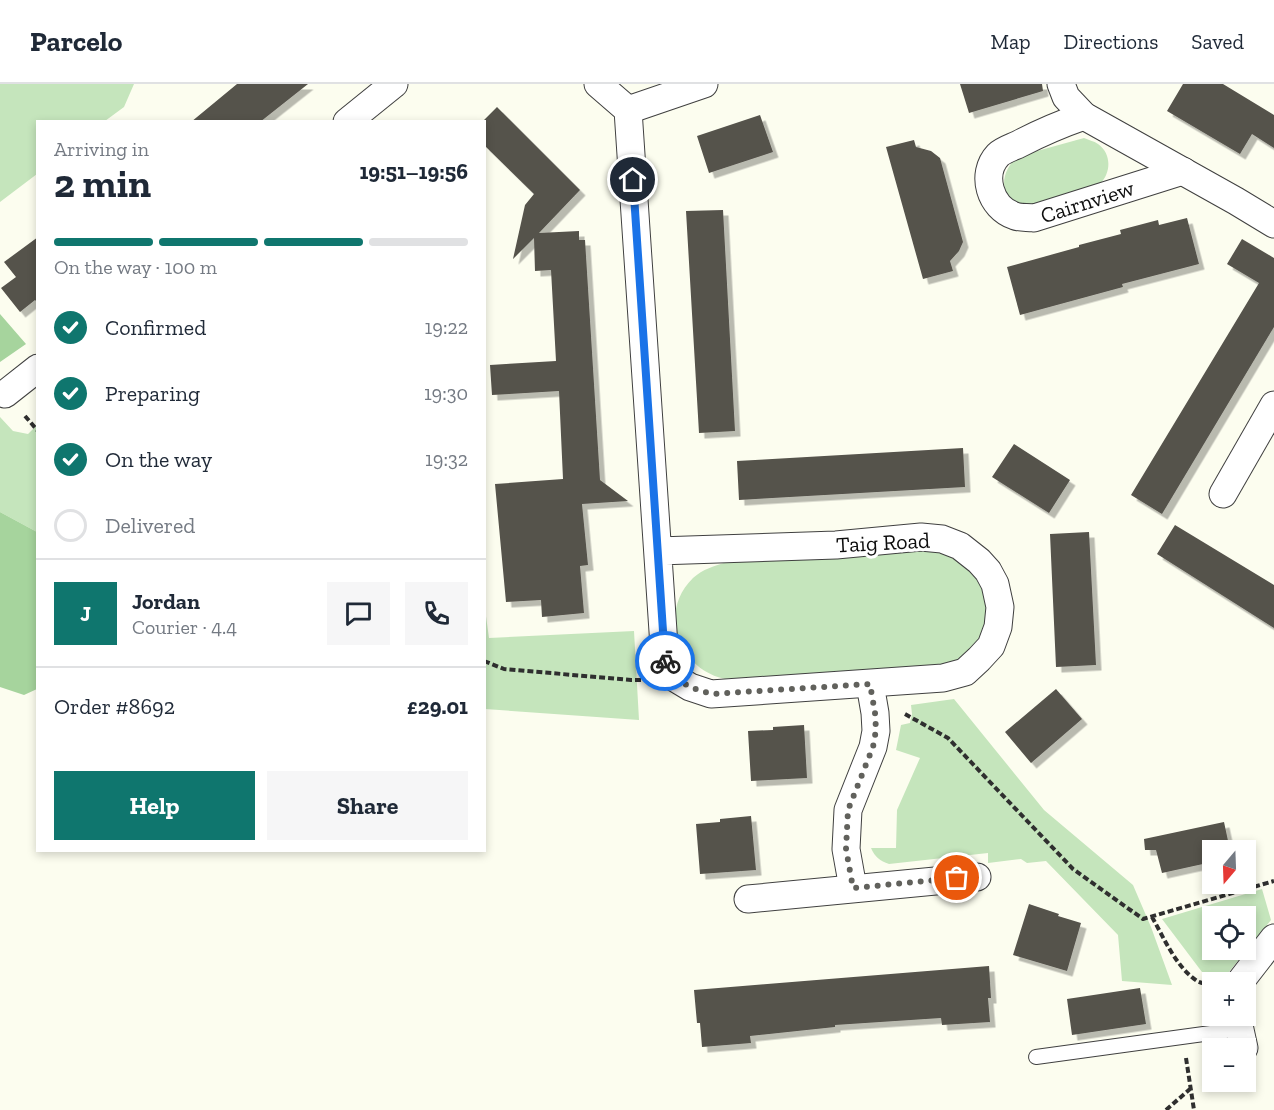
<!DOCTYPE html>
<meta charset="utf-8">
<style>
body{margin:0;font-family:"Zilla Slab",serif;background:#f6f6f7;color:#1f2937;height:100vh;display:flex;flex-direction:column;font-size:22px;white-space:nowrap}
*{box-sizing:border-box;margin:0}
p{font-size:20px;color:#747a83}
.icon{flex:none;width:33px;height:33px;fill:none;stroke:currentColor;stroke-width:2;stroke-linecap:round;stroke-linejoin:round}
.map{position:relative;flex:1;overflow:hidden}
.side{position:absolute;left:36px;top:36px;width:450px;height:732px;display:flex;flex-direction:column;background:#fff;border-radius:0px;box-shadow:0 3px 9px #0003}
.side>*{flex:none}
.needle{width:39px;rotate:199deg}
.buttons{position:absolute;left:1202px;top:756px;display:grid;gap:12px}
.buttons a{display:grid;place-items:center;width:54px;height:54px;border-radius:0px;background:#fff;box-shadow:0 3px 9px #0003;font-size:30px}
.pin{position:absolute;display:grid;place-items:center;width:51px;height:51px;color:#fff;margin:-26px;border:3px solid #fff;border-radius:50%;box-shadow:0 2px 6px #0007}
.courier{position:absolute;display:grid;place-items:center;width:60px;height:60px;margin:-30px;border:4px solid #1a73e8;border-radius:50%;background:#fff;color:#222;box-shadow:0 2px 8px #0007}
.head em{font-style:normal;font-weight:800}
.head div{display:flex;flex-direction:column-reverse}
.head{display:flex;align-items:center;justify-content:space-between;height:102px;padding:0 18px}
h1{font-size:39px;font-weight:800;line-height:45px}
.bar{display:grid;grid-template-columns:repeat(4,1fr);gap:9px 6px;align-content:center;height:72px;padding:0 18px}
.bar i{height:8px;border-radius:4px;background:#e0e1e3}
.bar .active{background:#0f766e}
.bar p{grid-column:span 4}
.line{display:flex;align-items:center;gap:15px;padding:0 18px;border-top:2px solid #e0e1e3}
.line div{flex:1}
.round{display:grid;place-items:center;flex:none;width:63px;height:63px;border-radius:0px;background:#f6f6f7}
ol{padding:0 18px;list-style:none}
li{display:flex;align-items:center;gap:18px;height:66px}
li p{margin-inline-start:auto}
li .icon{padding:6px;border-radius:50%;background:#0f766e;color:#fff;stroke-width:4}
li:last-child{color:#747a83}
li i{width:33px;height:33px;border:3px solid #e0e1e3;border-radius:50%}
.primary-button{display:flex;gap:12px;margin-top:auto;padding:12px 18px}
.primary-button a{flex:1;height:69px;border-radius:0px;background:#0f766e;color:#fff;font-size:24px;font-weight:800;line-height:69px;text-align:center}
.primary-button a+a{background:#f6f6f7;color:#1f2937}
header{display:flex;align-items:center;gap:36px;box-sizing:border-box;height:84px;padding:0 30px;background:#fff;border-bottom:2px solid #e0e1e3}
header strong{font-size:28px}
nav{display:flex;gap:33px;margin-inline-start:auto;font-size:21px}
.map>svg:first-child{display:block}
.green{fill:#c5e5bc;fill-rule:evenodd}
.forest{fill:#a6d49d}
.building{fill:#55524b;filter:url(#shadow)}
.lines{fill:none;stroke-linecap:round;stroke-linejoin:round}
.lane-casing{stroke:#404040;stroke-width:16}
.street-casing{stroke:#404040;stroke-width:29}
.path{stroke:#2f2f2f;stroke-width:4;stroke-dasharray:6 3;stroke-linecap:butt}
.lane{stroke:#fff;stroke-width:14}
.street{stroke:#fff;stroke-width:27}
.done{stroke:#61615c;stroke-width:6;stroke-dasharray:0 10.8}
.route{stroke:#1a73e8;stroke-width:8}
.labels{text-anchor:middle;stroke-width:6;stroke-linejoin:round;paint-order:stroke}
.street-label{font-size:22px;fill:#0d0d0d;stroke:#fff}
</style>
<header>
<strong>Parcelo</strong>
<nav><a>Map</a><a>Directions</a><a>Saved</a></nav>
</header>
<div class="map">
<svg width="1274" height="1026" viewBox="0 0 1274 1026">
<defs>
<filter id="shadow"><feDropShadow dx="5.5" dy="5.5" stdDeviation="0" flood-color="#0004"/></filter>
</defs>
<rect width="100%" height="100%" fill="#fcfdef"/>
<path class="green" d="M0,0H134L124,23L105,37L38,38L37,90L0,118Z
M1084,54C1088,56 1094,57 1098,60C1112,70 1111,89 1100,100L1036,121C1030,121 1022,121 1016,118C996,108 1004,82 1019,72Z
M0,333L13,347L28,350L37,341V448L0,428Z
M921,466C933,467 946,467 957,473C963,477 968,483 973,489C975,492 979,496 981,500C992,522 986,557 966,572C958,578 946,582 936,583L725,595C679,585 657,529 693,494C703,485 714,482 727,478Z
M485,525L489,554L634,547L639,636L485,625Z
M954,615L1044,726L1133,801L1151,843L1172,901L1122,897L1118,851L1046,777L1027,779L1021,775L988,779V769L889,780C880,777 875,773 871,764H896L897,726L920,674L896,666L901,641L910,639L912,630L911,621Z
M1262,805L1271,836L1228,889L1205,892L1162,835ZM1212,832H1245V866H1212Z"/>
<path class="forest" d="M0,230L26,260L0,278Z
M0,428L37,448V605L24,611L0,603Z"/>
<path class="building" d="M237,0H308L260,38H191Z
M960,0H1042L1043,7L969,29Z
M1183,0H1223L1274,31V64L1252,50L1240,70L1167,27Z
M497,23L580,106L539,149L579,147V156H585L600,396L628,417L582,420L588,481L580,482L584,529L542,533L541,516L506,518L495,400L563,395L559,307L492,311L490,281L556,277L551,186L535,187L534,154L513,175L525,121L534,110L484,61V36Z
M760,31L773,68L709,89L697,52Z
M914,56L916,63L931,67L940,74L963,158L959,167L950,177L953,187L923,195L886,63Z
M723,126L735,347L699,349L686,127Z
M1187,134L1199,180L1122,200L1123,203L1020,231L1007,183L1079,163V161L1121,150L1120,146L1158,136L1159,141Z
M38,153V219L35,216L20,228L1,204L16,193L4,178Z
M1242,155L1274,174V243L1162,430L1131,411L1259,199L1227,180Z
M1014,360L1070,396L1049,429L992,393Z
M963,364L965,403L739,416L737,377Z
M1175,441L1274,501V544L1157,470Z
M1089,448L1096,581L1056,583L1050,450Z
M1056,605L1082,635L1031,679L1005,648Z
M804,641L807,694L751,697L748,647L773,646V643Z
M751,732L756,786L700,790L696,740L720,738V735Z
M1224,738L1230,766H1212V778L1162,789L1156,766H1145L1144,755Z
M1029,820L1059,830L1058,832L1081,839L1067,887L1013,871Z
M989,882L991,914H988L990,938L942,941L941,934L835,941V943L750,952L751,959L702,963L700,939H697L694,906Z
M1140,904L1146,940L1072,951L1067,915Z"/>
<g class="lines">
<defs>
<path id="lane" d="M1036,973L1240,945"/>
<g id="street">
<path d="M598,0L628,26L665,577L675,594L690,603L711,610L943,594L965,588L979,575L991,562L998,543L1000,523L995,500L988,487L979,477L960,462L942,455L921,453L836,461L658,467"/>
<path d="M1061,0L1066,13L1084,32L1236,117L1274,140"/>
<path d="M628,26L704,0"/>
<path id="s1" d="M1084,32C1061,40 1040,49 1019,60C1013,63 1003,66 998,71C980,90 990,124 1015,132C1020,134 1028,133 1034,134L1183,87"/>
<path d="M347,38L394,0"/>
<path d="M5,310L38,284"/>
<path d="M1223,410L1274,321"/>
<path d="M853,804L846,765L848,726L873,663L876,647L875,629L870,600"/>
<path d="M748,815L977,793"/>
<path d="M1240,898L1274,854"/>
<path d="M1237,932L1244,964"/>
</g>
</defs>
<use href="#lane" class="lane-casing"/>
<use href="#street" class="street-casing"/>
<path class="path" d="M25,332L38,347
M484,577L504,585L631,596H641
M905,630L948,654L1073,785L1143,835L1274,797
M1152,833C1164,854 1176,883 1197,897C1201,899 1207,900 1211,901
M1186,974L1194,1026
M1166,1026L1190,1005"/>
<use href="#lane" class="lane"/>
<use href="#street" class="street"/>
</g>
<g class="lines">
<path class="done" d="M665,577L675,594L690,603L711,610L870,600L875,629L876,646L873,663L848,726L846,765L853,804L957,794"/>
<path class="route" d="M633,96L665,577"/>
</g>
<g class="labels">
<g class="street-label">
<text dy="8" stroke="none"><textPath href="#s1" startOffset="244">Cairnview</textPath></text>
<text transform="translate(883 458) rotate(-3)" y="8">Taig Road</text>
</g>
</g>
</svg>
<div class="buttons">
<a><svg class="needle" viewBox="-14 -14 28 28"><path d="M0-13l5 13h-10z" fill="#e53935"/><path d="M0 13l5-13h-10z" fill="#747a83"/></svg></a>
<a><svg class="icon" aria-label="locate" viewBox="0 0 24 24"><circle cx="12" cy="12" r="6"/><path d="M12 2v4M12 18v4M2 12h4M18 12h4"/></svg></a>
<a>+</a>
<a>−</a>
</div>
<div class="pin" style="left:957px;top:794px;background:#ea580c"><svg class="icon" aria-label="bag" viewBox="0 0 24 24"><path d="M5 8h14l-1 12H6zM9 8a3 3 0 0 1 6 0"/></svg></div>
<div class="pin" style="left:633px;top:96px;background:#1f2937"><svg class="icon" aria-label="home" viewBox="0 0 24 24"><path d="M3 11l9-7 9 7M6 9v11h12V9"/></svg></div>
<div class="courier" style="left:665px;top:577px"><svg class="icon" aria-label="bike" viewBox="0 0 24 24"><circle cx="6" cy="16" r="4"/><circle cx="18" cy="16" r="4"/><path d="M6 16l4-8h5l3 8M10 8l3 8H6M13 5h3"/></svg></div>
<section class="side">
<div class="head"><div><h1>2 min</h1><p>Arriving in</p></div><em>19:51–19:56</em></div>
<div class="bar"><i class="active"></i><i class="active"></i><i class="active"></i><i></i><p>On the way · 100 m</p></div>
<ol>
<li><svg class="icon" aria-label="check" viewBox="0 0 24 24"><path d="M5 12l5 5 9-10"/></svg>Confirmed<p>19:22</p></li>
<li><svg class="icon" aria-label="check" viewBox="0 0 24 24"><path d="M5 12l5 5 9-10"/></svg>Preparing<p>19:30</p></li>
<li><svg class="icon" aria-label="check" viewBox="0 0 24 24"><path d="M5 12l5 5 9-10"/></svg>On the way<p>19:32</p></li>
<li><i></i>Delivered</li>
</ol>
<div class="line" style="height:108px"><b class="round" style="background:#0f766e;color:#fff">J</b><div><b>Jordan</b><p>Courier · 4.4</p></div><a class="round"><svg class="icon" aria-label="chat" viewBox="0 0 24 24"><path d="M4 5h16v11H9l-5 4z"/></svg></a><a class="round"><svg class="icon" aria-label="phone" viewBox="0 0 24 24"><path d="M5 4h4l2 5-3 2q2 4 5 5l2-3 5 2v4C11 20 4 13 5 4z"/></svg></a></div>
<div class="line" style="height:78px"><div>Order #8692</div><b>£29.01</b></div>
<div class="primary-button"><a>Help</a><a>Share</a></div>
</section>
</div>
